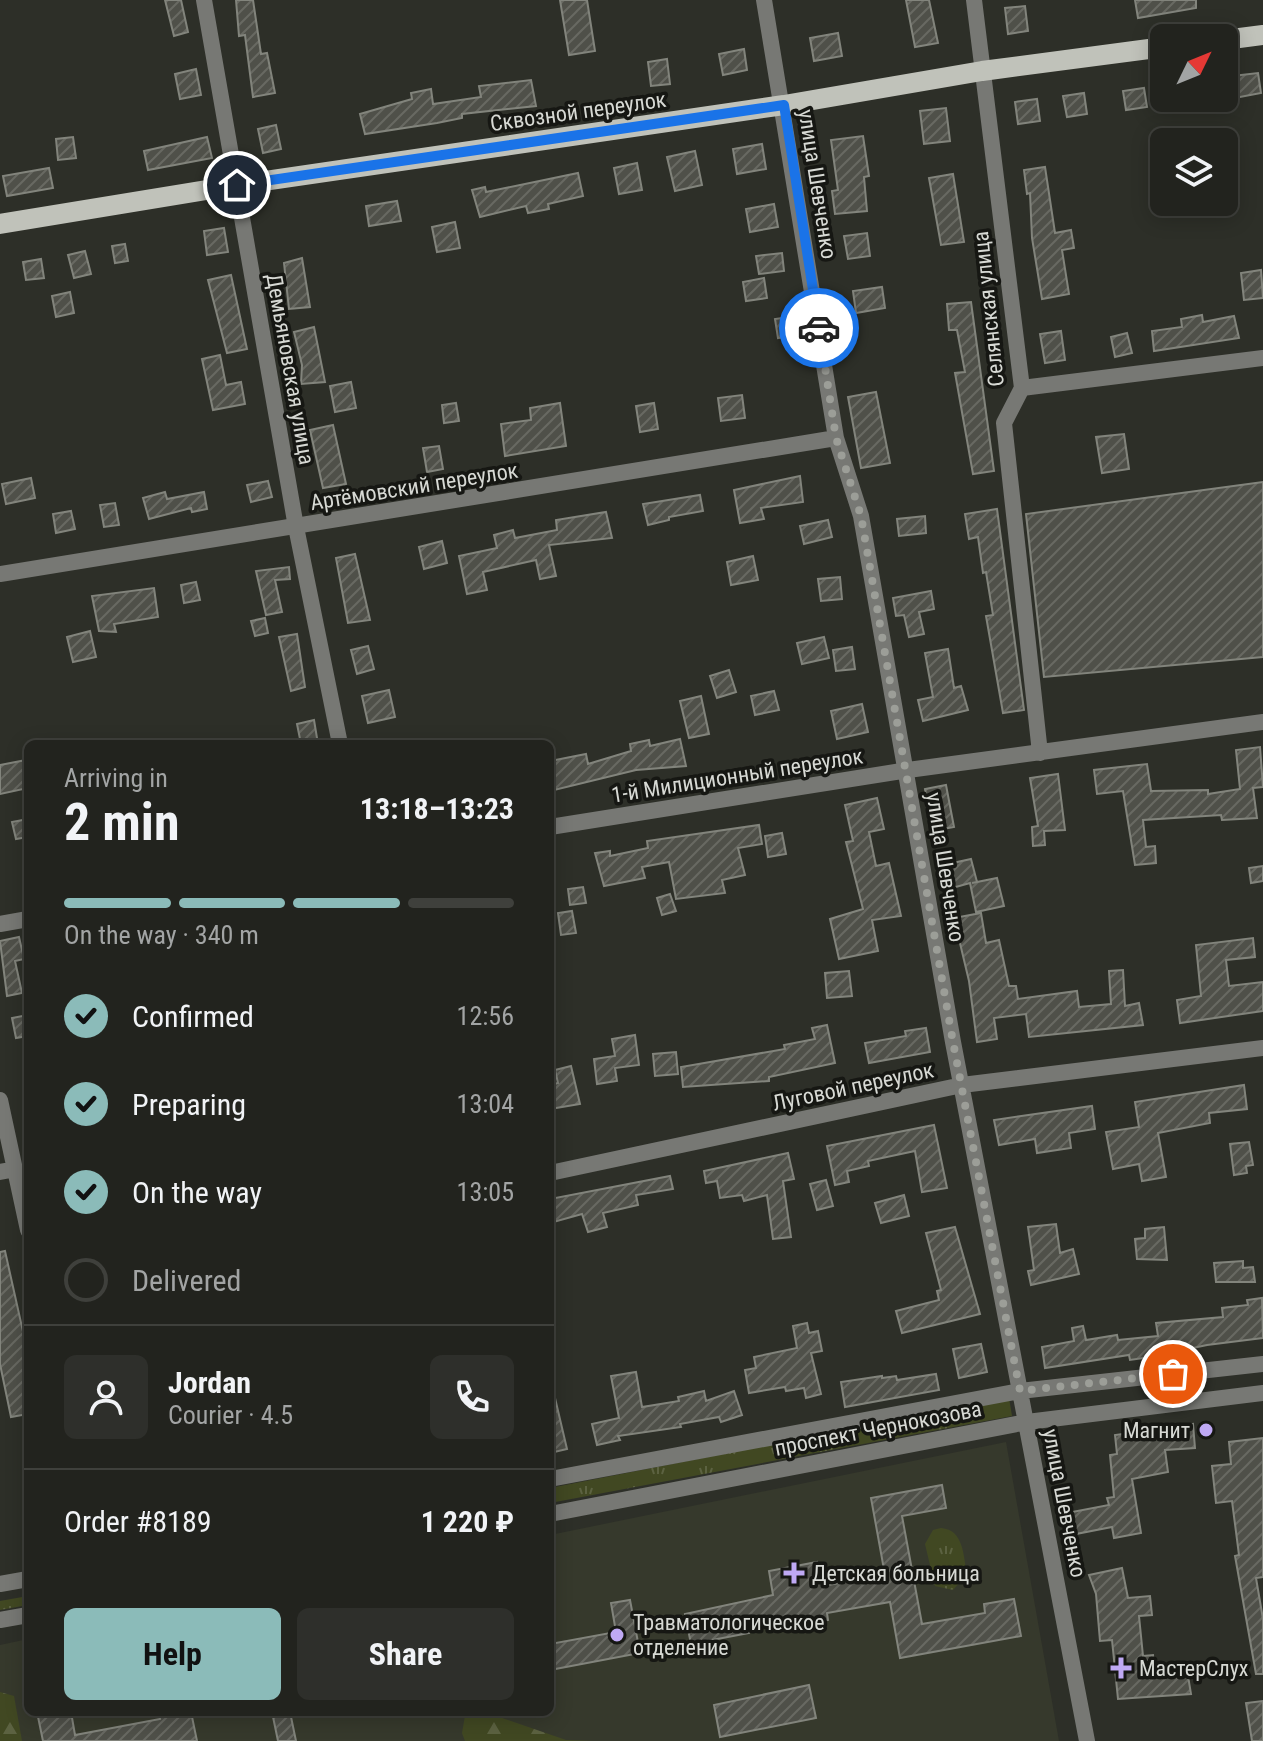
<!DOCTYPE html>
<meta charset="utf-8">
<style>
body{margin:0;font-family:"Roboto Condensed",sans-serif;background:#2e2f2b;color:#f1f3f6;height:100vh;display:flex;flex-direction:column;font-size:30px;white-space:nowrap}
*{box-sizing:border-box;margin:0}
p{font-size:26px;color:#a2a4a4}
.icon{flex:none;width:44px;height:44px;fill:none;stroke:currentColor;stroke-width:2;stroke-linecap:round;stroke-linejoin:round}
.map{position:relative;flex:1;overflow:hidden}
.panel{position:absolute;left:24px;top:740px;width:530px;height:976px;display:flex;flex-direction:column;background:#22231e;border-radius:12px;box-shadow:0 4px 20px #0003,0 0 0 2px #3f403c}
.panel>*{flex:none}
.needle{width:52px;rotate:47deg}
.fabs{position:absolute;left:1150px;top:24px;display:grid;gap:16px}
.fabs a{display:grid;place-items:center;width:88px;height:88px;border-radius:12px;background:#22231e;box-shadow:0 4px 20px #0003,0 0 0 2px #3f403c;font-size:40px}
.pin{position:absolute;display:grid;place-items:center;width:68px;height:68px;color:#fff;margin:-34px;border:4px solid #fff;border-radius:50%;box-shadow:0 2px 8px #0007}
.courier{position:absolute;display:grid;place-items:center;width:80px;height:80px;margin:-40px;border:6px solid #1a73e8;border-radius:50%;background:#fff;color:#222;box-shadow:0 2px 10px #0007}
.headline em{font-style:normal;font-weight:700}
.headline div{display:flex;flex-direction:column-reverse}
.headline{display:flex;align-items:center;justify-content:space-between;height:136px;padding:0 40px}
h1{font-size:52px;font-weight:700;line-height:60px}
.bar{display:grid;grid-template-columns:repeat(4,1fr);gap:12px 8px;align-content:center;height:96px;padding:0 40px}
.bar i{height:10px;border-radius:6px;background:#3f403c}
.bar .on{background:#8bbbb9}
.bar p{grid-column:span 4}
.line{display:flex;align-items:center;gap:20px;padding:0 40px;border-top:2px solid #3f403c}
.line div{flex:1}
.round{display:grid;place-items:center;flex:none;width:84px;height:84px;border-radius:12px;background:#2e2f2b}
ol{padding:0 40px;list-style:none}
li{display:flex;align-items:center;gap:24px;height:88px}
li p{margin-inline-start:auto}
li .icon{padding:8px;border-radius:50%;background:#8bbbb9;color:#111;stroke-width:4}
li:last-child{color:#a2a4a4}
li i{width:44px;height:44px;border:4px solid #3f403c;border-radius:50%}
.primary-button{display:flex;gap:16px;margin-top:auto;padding:16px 40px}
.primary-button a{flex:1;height:92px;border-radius:12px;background:#8bbbb9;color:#111;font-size:32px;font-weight:700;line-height:92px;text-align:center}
.primary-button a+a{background:#2e2f2b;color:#f1f3f6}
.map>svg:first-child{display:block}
.built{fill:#36392c}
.grass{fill:url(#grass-tufts)}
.forest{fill:url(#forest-firs)}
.building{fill:url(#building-hatch);stroke:#82847c;stroke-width:2}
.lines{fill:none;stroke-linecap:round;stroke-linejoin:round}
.minor{stroke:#777874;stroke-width:16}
.major{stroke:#c0c2ba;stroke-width:20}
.done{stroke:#9c9e98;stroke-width:8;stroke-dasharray:0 14.4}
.route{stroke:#1a73e8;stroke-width:10}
.poi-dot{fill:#bfa9f4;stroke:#161713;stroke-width:3}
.labels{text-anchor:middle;stroke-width:7;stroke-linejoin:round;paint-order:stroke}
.street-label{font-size:22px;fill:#d7d9d4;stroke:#161713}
.poi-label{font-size:22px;fill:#d7d9d4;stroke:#161713;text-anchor:start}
</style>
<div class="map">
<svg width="1263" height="1741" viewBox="0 0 1263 1741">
<defs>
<pattern id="grass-tufts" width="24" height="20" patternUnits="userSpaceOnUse" patternTransform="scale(2)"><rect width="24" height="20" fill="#414822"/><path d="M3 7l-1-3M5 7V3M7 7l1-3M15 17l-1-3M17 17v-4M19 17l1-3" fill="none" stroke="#5c6241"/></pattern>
<pattern id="forest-firs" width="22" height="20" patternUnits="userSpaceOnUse" patternTransform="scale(2)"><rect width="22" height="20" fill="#414822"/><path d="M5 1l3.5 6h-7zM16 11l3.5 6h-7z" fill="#5c6241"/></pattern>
<pattern id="building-hatch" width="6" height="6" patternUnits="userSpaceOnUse" patternTransform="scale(2)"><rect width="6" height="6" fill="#4f5049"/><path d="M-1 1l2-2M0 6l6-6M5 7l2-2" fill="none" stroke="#686962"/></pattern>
</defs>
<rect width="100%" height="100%" fill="#2d2f28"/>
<path class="built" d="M1006,1442L1059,1741H0V1645L28,1639V1712H550V1535Z"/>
<path class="grass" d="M1009,1398L1012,1416L550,1503V1488Z
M941,1528C964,1530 963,1555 967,1574L953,1590L935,1586L925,1544L933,1530Z
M28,1596V1605L0,1610V1601Z"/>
<path class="forest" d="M0,1692L14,1696L22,1741H0Z
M471,1712H485L566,1740L593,1741H465L462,1733L465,1716Z"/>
<path class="building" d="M165,0H181L188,32L174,36Z
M236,0H253L261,54L267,53L275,93L253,97L245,35L239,36Z
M560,0H587L595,51L569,55Z
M906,0H929L938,43L915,47Z
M1135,0H1196V8L1138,18Z
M1025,6L1028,31L1008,34L1005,8Z
M838,33L842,56L814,61L810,38Z
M744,49L747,70L723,75L719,54Z
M667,59L670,84L651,86L648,62Z
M196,69L201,95L180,99L175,74Z
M1258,73L1261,93L1224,100V77Z
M531,80L536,106L462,114V118L437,123L365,134L360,114L412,99L411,93L431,89L433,104L481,97L479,86Z
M1144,88L1147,107L1126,110L1123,91Z
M1084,93L1087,114L1067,117L1063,96Z
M1037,99L1040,121L1018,124L1015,102Z
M946,108L950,141L924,144L920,111Z
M276,125L281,149L263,153L258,129Z
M863,136L869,176L864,177L867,211L835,214L832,191L838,190L831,140Z
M73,137L76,158L58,160L56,139Z
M207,137L212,158L148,170L144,151Z
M762,144L766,169L737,174L733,149Z
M695,151L702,185L675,191L667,157Z
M637,163L642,190L619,194L614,168Z
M1045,167L1055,233L1071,230L1074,248L1062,250L1069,294L1042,299L1032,238L1030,193L1027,194L1024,170Z
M49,168L53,188L7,196L3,176Z
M578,173L583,196L548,204L549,209L528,213L526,206L480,217L472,190L485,187L486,192Z
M953,174L964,242L941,245L929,178Z
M397,201L401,221L369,226L366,206Z
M774,204L778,227L750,232L746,209Z
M455,222L460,248L437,252L432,227Z
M224,228L228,252L207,255L204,231Z
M867,233L870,256L848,259L844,236Z
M125,244L128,261L115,263L112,246Z
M85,251L91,274L74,278L68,255Z
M782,253L784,271L759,274L756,256Z
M302,258L310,307L289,309L284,263Z
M41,259L44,278L26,280L23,262Z
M1261,270L1263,298L1244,300L1241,273Z
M231,275L247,349L227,353L208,280Z
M764,278L767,298L746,301L743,282Z
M882,287L885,308L856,313L853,291Z
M70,292L74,313L56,317L52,296Z
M971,302L994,471L973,474L955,373L965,372L957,330H949L947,304Z
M1202,315L1203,322L1234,316L1239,338L1154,351L1152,331L1182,327L1181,319Z
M796,316L799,335L778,338L775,319Z
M314,327L325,382L301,384L302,365L294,332Z
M1061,331L1065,360L1045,363L1040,334Z
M1127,333L1132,353L1115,357L1111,337Z
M220,355L226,385L241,382L245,404L213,410L202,359Z
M351,382L356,408L335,412L330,386Z
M876,392L890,463L861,468L848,397Z
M742,395L745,418L721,421L718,398Z
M456,403L459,421L444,423L442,405Z
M560,403L566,446L505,456L501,424L531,420L530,408Z
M654,403L658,429L640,432L636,406Z
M333,425L346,484L323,488L310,430Z
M1124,434L1129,469L1102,473L1096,437Z
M439,446L443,469L427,472L423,448Z
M800,476L803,502L761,508L764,519L740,523L734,490Z
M31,478L35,498L6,504L2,484Z
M268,481L272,497L251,502L247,485Z
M1263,482V657L1044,677L1026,514Z
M165,492L167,499L204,492L207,509L192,512L191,508L149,519L143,498Z
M700,495L703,511L669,517V520L648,525L643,504Z
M115,503L119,525L104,527L100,505Z
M997,509L1024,710L1003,713L986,616L993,615L986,572L983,573L978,537L969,539L965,514Z
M71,511L75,529L56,533L53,514Z
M606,512L612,538L549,545L556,576L540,579L536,560L483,572L487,590L467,594L459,556L497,548L494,535L513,530L515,538L557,530L556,520Z
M925,516L926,533L899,536L897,519Z
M828,520L832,537L804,544L800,526Z
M442,541L447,563L424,569L419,547Z
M355,554L370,620L348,623L336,558Z
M753,556L758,580L731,585L727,562Z
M289,567L290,579L275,580L282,612L266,615L256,571Z
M840,577L842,599L821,601L818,579Z
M196,582L200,600L184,603L181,585Z
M154,588L158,617L114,624L116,632L99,631L92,596Z
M931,591L934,609L919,612L924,634L909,637L904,615L896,616L893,598Z
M265,618L268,633L255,636L251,621Z
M90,631L96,657L73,662L67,637Z
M297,634L305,687L291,691L279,637Z
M824,637L829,658L802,664L797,643Z
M368,646L374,669L357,674L351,650Z
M852,647L855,669L836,671L833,650Z
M948,649L954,688L961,686L968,710L923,721L918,700L933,697L925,653Z
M729,670L736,692L717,698L710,676Z
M389,690L395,717L368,723L362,696Z
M774,691L779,710L755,715L751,696Z
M701,696L709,734L689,738L680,701Z
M862,704L868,732L837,739L831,711Z
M314,720L318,744H301L297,724Z
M680,739L686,766L636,770L550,791V761L586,754L588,764L631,751L630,744L649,740L650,746Z
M1260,747L1263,787L1253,788L1257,818L1222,820L1221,815L1143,820L1146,847L1155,846L1156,863L1135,865L1123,791L1097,794L1094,770L1147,764L1151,791L1208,790V794L1240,789L1236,750Z
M26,760L28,788L0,794V765Z
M1058,774L1065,830L1044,831L1045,845L1033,846L1032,827L1038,826L1030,778Z
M946,785L954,827L932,831L925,789Z
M877,798L884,829L869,832L876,866L889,863L901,916L872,920L878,951L839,959L830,919L863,909L846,842L853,841L845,805Z
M28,819V837L16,839L12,822Z
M759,825L762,844L738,848L745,875L722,880L725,893L676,899L669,862L642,867L645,878L604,886L595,853L610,851V856L648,848L647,841Z
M782,833L786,854L768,857L765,836Z
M971,859L977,882L972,883L997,878L1004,906L976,912L970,883L945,890L939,866Z
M1263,866V881L1251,883L1249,868Z
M583,887L586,903L570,905L568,889Z
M670,894L676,911L662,915L657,898Z
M572,911L576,933L561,935L558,913Z
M981,913L986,943L999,940L1009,986H1016L1018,999L1077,991L1079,1007L1111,1004L1109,971L1123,970L1125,1006L1139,1003L1143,1025L1029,1037L1026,1014L994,1018L997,1039L977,1042L969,981L954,918Z
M19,937L24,959L15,961L22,993L7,996L0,941Z
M1253,938L1255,957L1226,960L1229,986L1263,982V1011L1180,1023L1177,1000L1201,996L1196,945Z
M849,971L852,996L827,998L825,973Z
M28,1015V1036L16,1038L12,1018Z
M827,1025L835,1063L769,1077V1081L683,1087L681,1067L785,1049L784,1045L815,1039L812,1028Z
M926,1028L930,1052L869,1063L865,1043L906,1036L905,1031Z
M635,1035L639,1065L615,1068L617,1081L597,1084L594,1059L615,1056L612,1039Z
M676,1052L678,1074L655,1076L653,1054Z
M571,1066L580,1104L550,1109V1085L558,1083L555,1070Z
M1244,1085L1247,1109L1209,1113L1210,1123L1158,1133L1166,1177L1142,1181L1139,1164L1113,1169L1106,1132L1139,1127L1135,1102Z
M1092,1106L1095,1129L1069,1133L1071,1148L1037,1153L1035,1139L999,1145L994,1120Z
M934,1125L947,1188L922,1192L915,1151L868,1161L869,1166L847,1171L849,1182L835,1185L827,1146Z
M1249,1142L1253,1165L1246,1166L1247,1173L1234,1175L1230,1144Z
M788,1153L794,1179L783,1181L791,1237L773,1239L767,1195L744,1201L742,1195L720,1198L717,1181L706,1183L704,1171Z
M670,1176L673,1189L636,1195L638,1205L603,1213L607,1227L588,1232L582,1214L550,1223V1199Z
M826,1180L833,1206L817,1210L810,1184Z
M904,1195L909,1216L881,1223L875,1203Z
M1056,1224L1060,1253L1073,1249L1079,1274L1031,1285L1028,1271L1034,1270L1028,1227Z
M955,1227L980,1314L902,1333L896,1311L939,1300L937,1291L941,1290L926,1233Z
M1164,1227L1167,1260L1137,1259L1135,1239L1145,1238V1229Z
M5,1251L28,1354V1414L11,1417L0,1364V1252Z
M1243,1261V1268L1253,1267L1255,1282H1216L1214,1263Z
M1262,1298L1263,1338L1207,1345L1151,1357L1130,1360L1129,1355L1045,1368L1042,1347L1074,1341L1072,1328L1083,1326L1086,1340L1117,1335L1118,1340L1158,1336L1156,1323L1223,1317L1222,1308L1248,1305L1247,1300Z
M807,1323L809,1333L818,1331L822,1351L811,1353L821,1394L806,1398L804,1388L786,1391L785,1387L749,1393L745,1370L756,1368L754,1357L797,1348L793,1326Z
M981,1344L987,1372L959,1378L953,1349Z
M636,1372L642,1407L679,1401L678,1397L704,1391L706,1401L734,1391L742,1415L721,1422L719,1417L680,1424L681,1427L618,1436L620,1440L597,1445L592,1424L619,1418L611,1376Z
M936,1374L939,1390L845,1407L841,1382L882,1376V1378L896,1376L897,1380Z
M555,1398L567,1449L550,1453V1399Z
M1193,1424L1195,1448L1165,1450L1168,1472L1132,1479L1141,1533L1114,1538L1112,1527L1076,1534L1072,1512L1109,1505L1107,1498L1114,1497L1110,1455L1117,1454L1115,1435Z
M1263,1438V1577L1256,1578L1263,1619V1674H1256L1235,1556L1239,1555L1232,1501L1216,1503L1212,1466L1231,1464L1229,1442Z
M942,1485L946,1508L902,1516L922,1624L985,1613L984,1604L1014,1599L1021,1636L900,1658L890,1602L827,1613L828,1620L779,1629L778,1622L748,1627L749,1633L691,1644L685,1614L773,1595L769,1571L817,1562L822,1586L885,1575L871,1498Z
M1122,1568L1128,1598L1150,1596L1152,1615L1139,1616L1143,1656L1153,1655L1155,1675L1187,1670L1191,1694L1118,1699L1112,1640L1100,1641L1096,1594L1089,1575Z
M630,1600L640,1653L550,1670V1644L616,1632L611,1603Z
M809,1685L816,1718L720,1737L714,1705Z
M1263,1701V1741H1252L1246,1703Z
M37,1712H71L75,1735L160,1719L159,1712H191L197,1741H43Z
M272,1712H290L296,1741H278Z"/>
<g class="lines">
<path class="minor" d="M204,0L296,527L340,744
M764,0L836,438L861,516L953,1042L1087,1741
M974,0L1022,388L1004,423L1040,753
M1022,388L1263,358
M0,574L836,438
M550,827L908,770L1263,722
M0,924L28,919
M0,1100L28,1230
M0,1172L16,1169
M550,1173L962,1085L1263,1048
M550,1479L1020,1391L1263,1364
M550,1514L1027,1422L1263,1393
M0,1584L28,1579
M0,1620L28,1615"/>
<path class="major" d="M1224,40L1263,35
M0,224L237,185L784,105L982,71L1164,47"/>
</g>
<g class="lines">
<path class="done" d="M819,328L836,438L861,516L953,1042L1020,1391L1173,1374"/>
<path class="route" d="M237,185L784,105L819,328"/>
</g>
<g class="poi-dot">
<circle cx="1206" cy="1430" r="8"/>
<path d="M790 1561h8v8h8v8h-8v8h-8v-8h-8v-8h8z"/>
<circle cx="617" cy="1635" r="8"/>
<path d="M1117 1656h8v8h8v8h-8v8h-8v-8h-8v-8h8z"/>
</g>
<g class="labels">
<g class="street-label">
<text transform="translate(578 111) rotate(-8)" y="8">Сквозной переулок</text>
<text transform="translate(818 184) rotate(81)" y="8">улица Шевченко</text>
<text transform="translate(988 309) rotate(-96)" y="8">Селянская улица</text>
<text transform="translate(291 369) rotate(80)" y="8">Демьяновская улица</text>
<text transform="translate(414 486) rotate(-9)" y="8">Артёмовский переулок</text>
<text transform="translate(737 775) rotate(-9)" y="8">1-й Милиционный переулок</text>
<text transform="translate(946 867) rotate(81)" y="8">улица Шевченко</text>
<text transform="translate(853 1086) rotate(-12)" y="8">Луговой переулок</text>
<text transform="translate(878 1428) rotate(-11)" y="8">проспект Чернокозова</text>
<text transform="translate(1065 1503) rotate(79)" y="8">улица Шевченко</text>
</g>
<g class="poi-label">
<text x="1190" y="1438" text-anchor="end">Магнит</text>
<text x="812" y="1581">Детская больница</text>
<text x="633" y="1630">Травматологическое<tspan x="633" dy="25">отделение</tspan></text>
<text x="1139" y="1676">МастерСлух</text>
</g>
</g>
</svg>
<div class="fabs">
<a><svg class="needle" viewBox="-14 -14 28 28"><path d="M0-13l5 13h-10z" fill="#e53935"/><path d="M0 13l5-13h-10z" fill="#a2a4a4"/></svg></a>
<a><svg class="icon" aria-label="layers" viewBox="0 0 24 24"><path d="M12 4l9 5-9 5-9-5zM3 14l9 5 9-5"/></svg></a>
</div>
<div class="pin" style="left:1173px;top:1374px;background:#ea580c"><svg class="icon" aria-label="bag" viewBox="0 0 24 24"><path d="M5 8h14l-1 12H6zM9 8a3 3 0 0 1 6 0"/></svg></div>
<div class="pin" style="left:237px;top:185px;background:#1f2937"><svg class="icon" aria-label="home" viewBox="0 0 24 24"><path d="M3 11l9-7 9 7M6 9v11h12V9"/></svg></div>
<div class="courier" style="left:819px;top:328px"><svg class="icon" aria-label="car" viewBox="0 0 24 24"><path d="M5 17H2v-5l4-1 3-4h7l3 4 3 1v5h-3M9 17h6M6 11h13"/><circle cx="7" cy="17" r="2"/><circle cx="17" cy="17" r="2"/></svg></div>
<section class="panel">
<div class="headline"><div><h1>2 min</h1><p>Arriving in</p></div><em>13:18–13:23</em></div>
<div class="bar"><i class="on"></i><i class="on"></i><i class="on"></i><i></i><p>On the way · 340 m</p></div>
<ol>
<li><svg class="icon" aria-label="check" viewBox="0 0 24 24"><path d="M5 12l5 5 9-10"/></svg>Confirmed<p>12:56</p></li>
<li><svg class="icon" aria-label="check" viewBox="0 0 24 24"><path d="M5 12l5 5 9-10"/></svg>Preparing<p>13:04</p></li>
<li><svg class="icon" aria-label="check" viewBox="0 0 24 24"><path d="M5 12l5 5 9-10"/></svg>On the way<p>13:05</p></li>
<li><i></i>Delivered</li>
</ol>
<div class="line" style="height:144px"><a class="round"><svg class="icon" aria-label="person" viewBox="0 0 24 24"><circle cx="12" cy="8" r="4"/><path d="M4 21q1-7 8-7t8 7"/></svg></a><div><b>Jordan</b><p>Courier · 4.5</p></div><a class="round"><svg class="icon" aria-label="phone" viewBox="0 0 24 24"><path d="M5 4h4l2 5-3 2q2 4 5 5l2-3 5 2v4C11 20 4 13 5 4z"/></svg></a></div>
<div class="line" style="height:104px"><div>Order #8189</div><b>1 220 ₽</b></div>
<div class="primary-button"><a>Help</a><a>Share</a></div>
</section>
</div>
